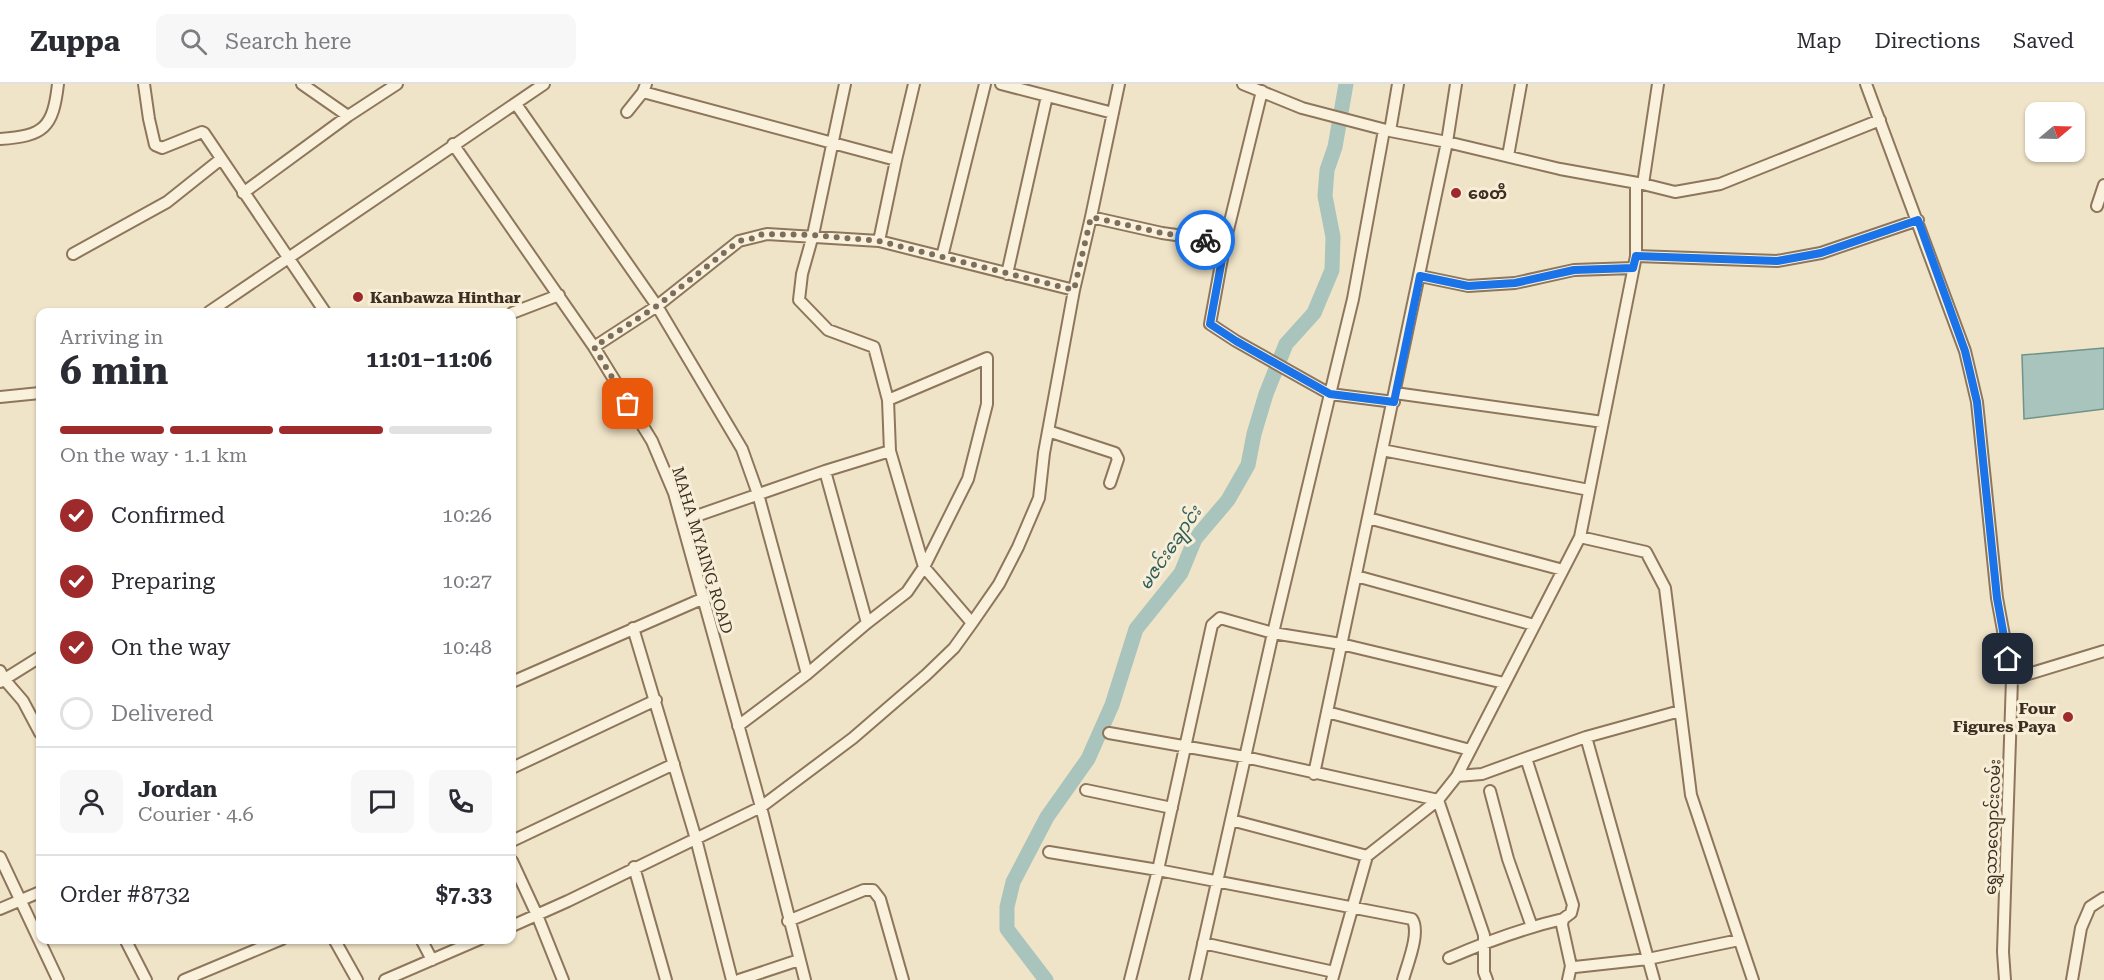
<!DOCTYPE html>
<meta charset="utf-8">
<style>
body{margin:0;font-family:"Roboto Serif","Noto Sans Myanmar",serif;background:#f7f7f7;color:#2b2b33;height:100vh;display:flex;flex-direction:column;font-size:22px;white-space:nowrap}
*{box-sizing:border-box;margin:0}
p{font-size:20px;color:#7c7c81}
.icon{flex:none;width:33px;height:33px;fill:none;stroke:currentColor;stroke-width:2;stroke-linecap:round;stroke-linejoin:round}
.map{position:relative;flex:1;overflow:hidden}
.panel{position:absolute;left:36px;top:224px;width:480px;height:636px;display:flex;flex-direction:column;background:#fff;border-radius:12px;box-shadow:0 2px 4px #0004}
.panel>*{flex:none}
.needle{width:39px;rotate:71deg}
.fabs{position:absolute;left:2025px;top:18px;display:grid;gap:12px}
.fabs a{display:grid;place-items:center;width:60px;height:60px;border-radius:12px;background:#fff;box-shadow:0 2px 4px #0004;font-size:30px}
.pin{position:absolute;display:grid;place-items:center;width:51px;height:51px;color:#fff;margin:-26px;border-radius:12px;box-shadow:0 3px 9px #0006}
.courier{position:absolute;display:grid;place-items:center;width:60px;height:60px;margin:-30px;border:4px solid #1a73e8;border-radius:50%;background:#fff;color:#222;box-shadow:0 2px 8px #0007}
.summary em{font-style:normal;font-weight:700}
.summary div{display:flex;flex-direction:column-reverse}
.summary{display:flex;align-items:center;justify-content:space-between;height:102px;padding:0 24px}
h1{font-size:39px;font-weight:700;line-height:45px}
.bar{display:grid;grid-template-columns:repeat(4,1fr);gap:9px 6px;align-content:center;height:72px;padding:0 24px}
.bar i{height:8px;border-radius:4px;background:#e1e1e2}
.bar .selected{background:#9e2a2b}
.bar p{grid-column:span 4}
.line{display:flex;align-items:center;gap:15px;padding:0 24px;border-top:2px solid #e1e1e2}
.line div{flex:1}
.round{display:grid;place-items:center;flex:none;width:63px;height:63px;border-radius:12px;background:#f7f7f7}
ol{padding:0 24px;list-style:none}
li{display:flex;align-items:center;gap:18px;height:66px}
li p{margin-inline-start:auto}
li .icon{padding:6px;border-radius:50%;background:#9e2a2b;color:#fff;stroke-width:4}
li:last-child{color:#7c7c81}
li i{width:33px;height:33px;border:3px solid #e1e1e2;border-radius:50%}
header{display:flex;align-items:center;gap:36px;box-sizing:border-box;height:84px;padding:0 30px;background:#fff;border-bottom:2px solid #e1e1e2}
header strong{font-size:28px}
nav{display:flex;gap:33px;margin-inline-start:auto;font-size:21px}
.search{width:420px;height:54px;background:#f7f7f7;display:flex;align-items:center;gap:15px;box-sizing:border-box;padding:0 21px;border-radius:12px;color:#7c7c81;font-size:22px}
.map>svg:first-child{display:block}
.water{fill:#a9c4bc;stroke:#6f938a;stroke-width:1.5}
.lines{fill:none;stroke-linecap:round;stroke-linejoin:round}
.river{stroke:#a9c4bc;stroke-width:15}
.minor-casing{stroke:#8d765c;stroke-width:14}
.minor{stroke:#faf1dc;stroke-width:10}
.done{stroke:#7c6e5b;stroke-width:6;stroke-dasharray:0 10.8}
.route{stroke:#1a73e8;stroke-width:8}
.poi-dot{fill:#9e2a2b;stroke:#f7eed8;stroke-width:2}
.labels{text-anchor:middle;stroke-width:6;stroke-linejoin:round;paint-order:stroke}
.poi-label{font-size:16px;font-weight:bold;fill:#3d2e20;stroke:#f7eed8;text-anchor:start}
.street-label{font-size:16px;fill:#3d2e20;stroke:#f7eed8}
.water-label{font-size:18px;font-style:italic;fill:#2f5d5a;stroke:#f7eed8}
</style>
<header>
<strong>Zuppa</strong>
<div class="search"><svg class="icon" aria-label="search" viewBox="0 0 24 24"><circle cx="10" cy="10" r="6"/><path d="M15 15l6 6"/></svg>Search here</div>
<nav><a>Map</a><a>Directions</a><a>Saved</a></nav>
</header>
<div class="map">
<svg width="2104" height="896" viewBox="0 0 2104 896">
<rect width="100%" height="100%" fill="#f0e4c8"/>
<path class="water" d="M2104,264V325L2024,335L2022,271Z"/>
<g class="lines">
<path class="river" d="M1046,896L1007,845V823L1013,798L1047,733L1088,675L1112,621L1136,545L1181,489L1195,455L1228,416L1248,381L1254,350L1266,310L1286,260L1314,229L1332,186L1333,153L1325,112L1327,86L1335,63L1346,0"/>
<defs>
<path id="minor" d="M144,0L149,35L155,61L162,64L202,48L204,49L325,228
M302,0L348,32
M646,0L643,8L896,76L879,157L1074,206
M845,0L813,151L802,190L799,216L828,246L874,263L888,316L890,367L924,483L972,539
M1001,0L1113,29
M1243,0L1302,24L1390,47L1447,58L1560,85L1643,100L1675,108L1720,100L1880,36
M1456,0L1447,58L1327,628L1470,666
M1866,0L1965,267L1977,318L1997,514L2012,595L2003,868L2005,896
M516,20L657,222L742,365L758,410L807,590
M627,28L643,8
M1384,46L1353,215L1330,310L1394,318
M1390,47L1398,0
M0,55C44,52 53,44 58,0
M453,60L594,263L652,357L674,409L761,723L805,896
M1508,72L1521,0
M896,76L914,0
M1643,100L1658,0
M243,109L348,32L397,0
M2097,122L2104,101
M1091,133L1162,149L1225,158
M73,170L167,118L221,75
M1636,172L1777,177L1821,169L1918,136
M942,173L985,0
M1007,190L1047,12
M1420,192L1468,202L1515,199L1574,186L1633,184
M209,228L544,0
M512,229L559,211
M594,263L657,222L739,157L767,150L879,157
M1395,309L1603,338
M0,313L40,309
M1048,347L1115,369L1118,375L1110,399
M1382,366L1589,406
M825,387L867,539
M1368,434L1563,486
M682,437L825,387L890,367
M1580,453L1636,172V99
M1356,492L1534,541
M633,544L696,755L732,896
M0,587L4,595L23,617L40,649
M2012,595L2104,567
M0,598L40,573
M512,598L704,514
M738,642L807,590L867,539L907,508L924,483L968,395L987,320V274L888,316
M1109,649L1245,673L1438,716L1484,851V888L1487,896
M1586,653L1654,896
M512,684L656,616
M1314,690L1327,628
M1457,692L1482,690L1526,674
M1086,706L1172,724
M1490,707L1508,775L1532,843
M1231,736L1367,772
M512,757L674,680
M1049,768L1158,786L1412,835C1421,848 1407,881 1403,896
M0,773L58,896
M512,777L537,831L563,896
M634,783L666,896
M0,825L40,808
M788,837L864,806H873L880,815L903,896
M512,842L568,817L761,723L853,654L926,591L954,564L972,539L999,500L1018,463L1039,414L1044,369L1074,206L1091,133L1119,0
M125,855L146,896
M334,855L357,896
M421,855L432,876
M1203,859L1334,888
M1449,874C1486,858 1524,844 1563,835
M1571,882L1575,883L1648,875L1739,856
M184,896L282,855
M385,896L480,855
M739,896L799,876
M1130,896L1158,786L1212,541L1220,534L1273,549L1341,560L1504,599
M1195,896L1273,549L1330,310L1236,257L1210,240L1225,158L1262,7
M1332,896L1367,772L1438,716L1457,692L1580,453L1646,468L1665,504L1691,711L1753,896
M1568,896L1571,882L1562,841L1563,835L1571,829L1573,821L1526,674L1586,653L1680,627
M2072,896L2081,844L2090,823L2104,814"/>
</defs>
<use href="#minor" class="minor-casing"/>
<use href="#minor" class="minor"/>
</g>
<g class="lines">
<path class="done" d="M628,320L594,263L657,222L739,157L759,153L762,150L813,151L879,157L1074,206L1091,133L1162,149L1205,156"/>
<path class="route" d="M1205,156L1225,159L1210,240L1236,257L1330,310L1394,318L1420,192L1468,202L1515,199L1574,186L1633,184L1636,172L1777,177L1821,169L1918,136L1965,267L1977,318L1997,514L2008,575"/>
</g>
<g class="poi-dot">
<circle cx="1456" cy="109" r="6"/>
<circle cx="358" cy="213" r="6"/>
<circle cx="2068" cy="633" r="6"/>
</g>
<g class="labels">
<g class="poi-label">
<text x="1468" y="115">စေတီ</text>
<text x="370" y="219">Kanbawza Hinthar</text>
<text x="2056" y="630" text-anchor="end">Four<tspan x="2056" dy="18">Figures Paya</tspan></text>
</g>
<g class="street-label">
<text transform="translate(703 466) rotate(73)" y="6">MAHA MYAING ROAD</text>
<text transform="translate(1992 743) rotate(-88)" y="6">ရွှေသာလျောင်းလမ်း</text>
</g>
<g class="water-label">
<text transform="translate(1170 464) rotate(-56)" y="6">မဇင်းချောင်း</text>
</g>
</g>
</svg>
<div class="fabs">
<a><svg class="needle" viewBox="-14 -14 28 28"><path d="M0-13l5 13h-10z" fill="#e53935"/><path d="M0 13l5-13h-10z" fill="#7c7c81"/></svg></a>
</div>
<div class="pin" style="left:628px;top:320px;background:#ea580c"><svg class="icon" aria-label="bag" viewBox="0 0 24 24"><path d="M5 8h14l-1 12H6zM9 8a3 3 0 0 1 6 0"/></svg></div>
<div class="pin" style="left:2008px;top:575px;background:#1f2937"><svg class="icon" aria-label="home" viewBox="0 0 24 24"><path d="M3 11l9-7 9 7M6 9v11h12V9"/></svg></div>
<div class="courier" style="left:1205px;top:156px"><svg class="icon" aria-label="bike" viewBox="0 0 24 24"><circle cx="6" cy="16" r="4"/><circle cx="18" cy="16" r="4"/><path d="M6 16l4-8h5l3 8M10 8l3 8H6M13 5h3"/></svg></div>
<section class="panel">
<div class="summary"><div><h1>6 min</h1><p>Arriving in</p></div><em>11:01–11:06</em></div>
<div class="bar"><i class="selected"></i><i class="selected"></i><i class="selected"></i><i></i><p>On the way · 1.1 km</p></div>
<ol>
<li><svg class="icon" aria-label="check" viewBox="0 0 24 24"><path d="M5 12l5 5 9-10"/></svg>Confirmed<p>10:26</p></li>
<li><svg class="icon" aria-label="check" viewBox="0 0 24 24"><path d="M5 12l5 5 9-10"/></svg>Preparing<p>10:27</p></li>
<li><svg class="icon" aria-label="check" viewBox="0 0 24 24"><path d="M5 12l5 5 9-10"/></svg>On the way<p>10:48</p></li>
<li><i></i>Delivered</li>
</ol>
<div class="line" style="height:108px"><a class="round"><svg class="icon" aria-label="person" viewBox="0 0 24 24"><circle cx="12" cy="8" r="4"/><path d="M4 21q1-7 8-7t8 7"/></svg></a><div><b>Jordan</b><p>Courier · 4.6</p></div><a class="round"><svg class="icon" aria-label="chat" viewBox="0 0 24 24"><path d="M4 5h16v11H9l-5 4z"/></svg></a><a class="round"><svg class="icon" aria-label="phone" viewBox="0 0 24 24"><path d="M5 4h4l2 5-3 2q2 4 5 5l2-3 5 2v4C11 20 4 13 5 4z"/></svg></a></div>
<div class="line" style="height:78px"><div>Order #8732</div><b>$7.33</b></div>
</section>
</div>
